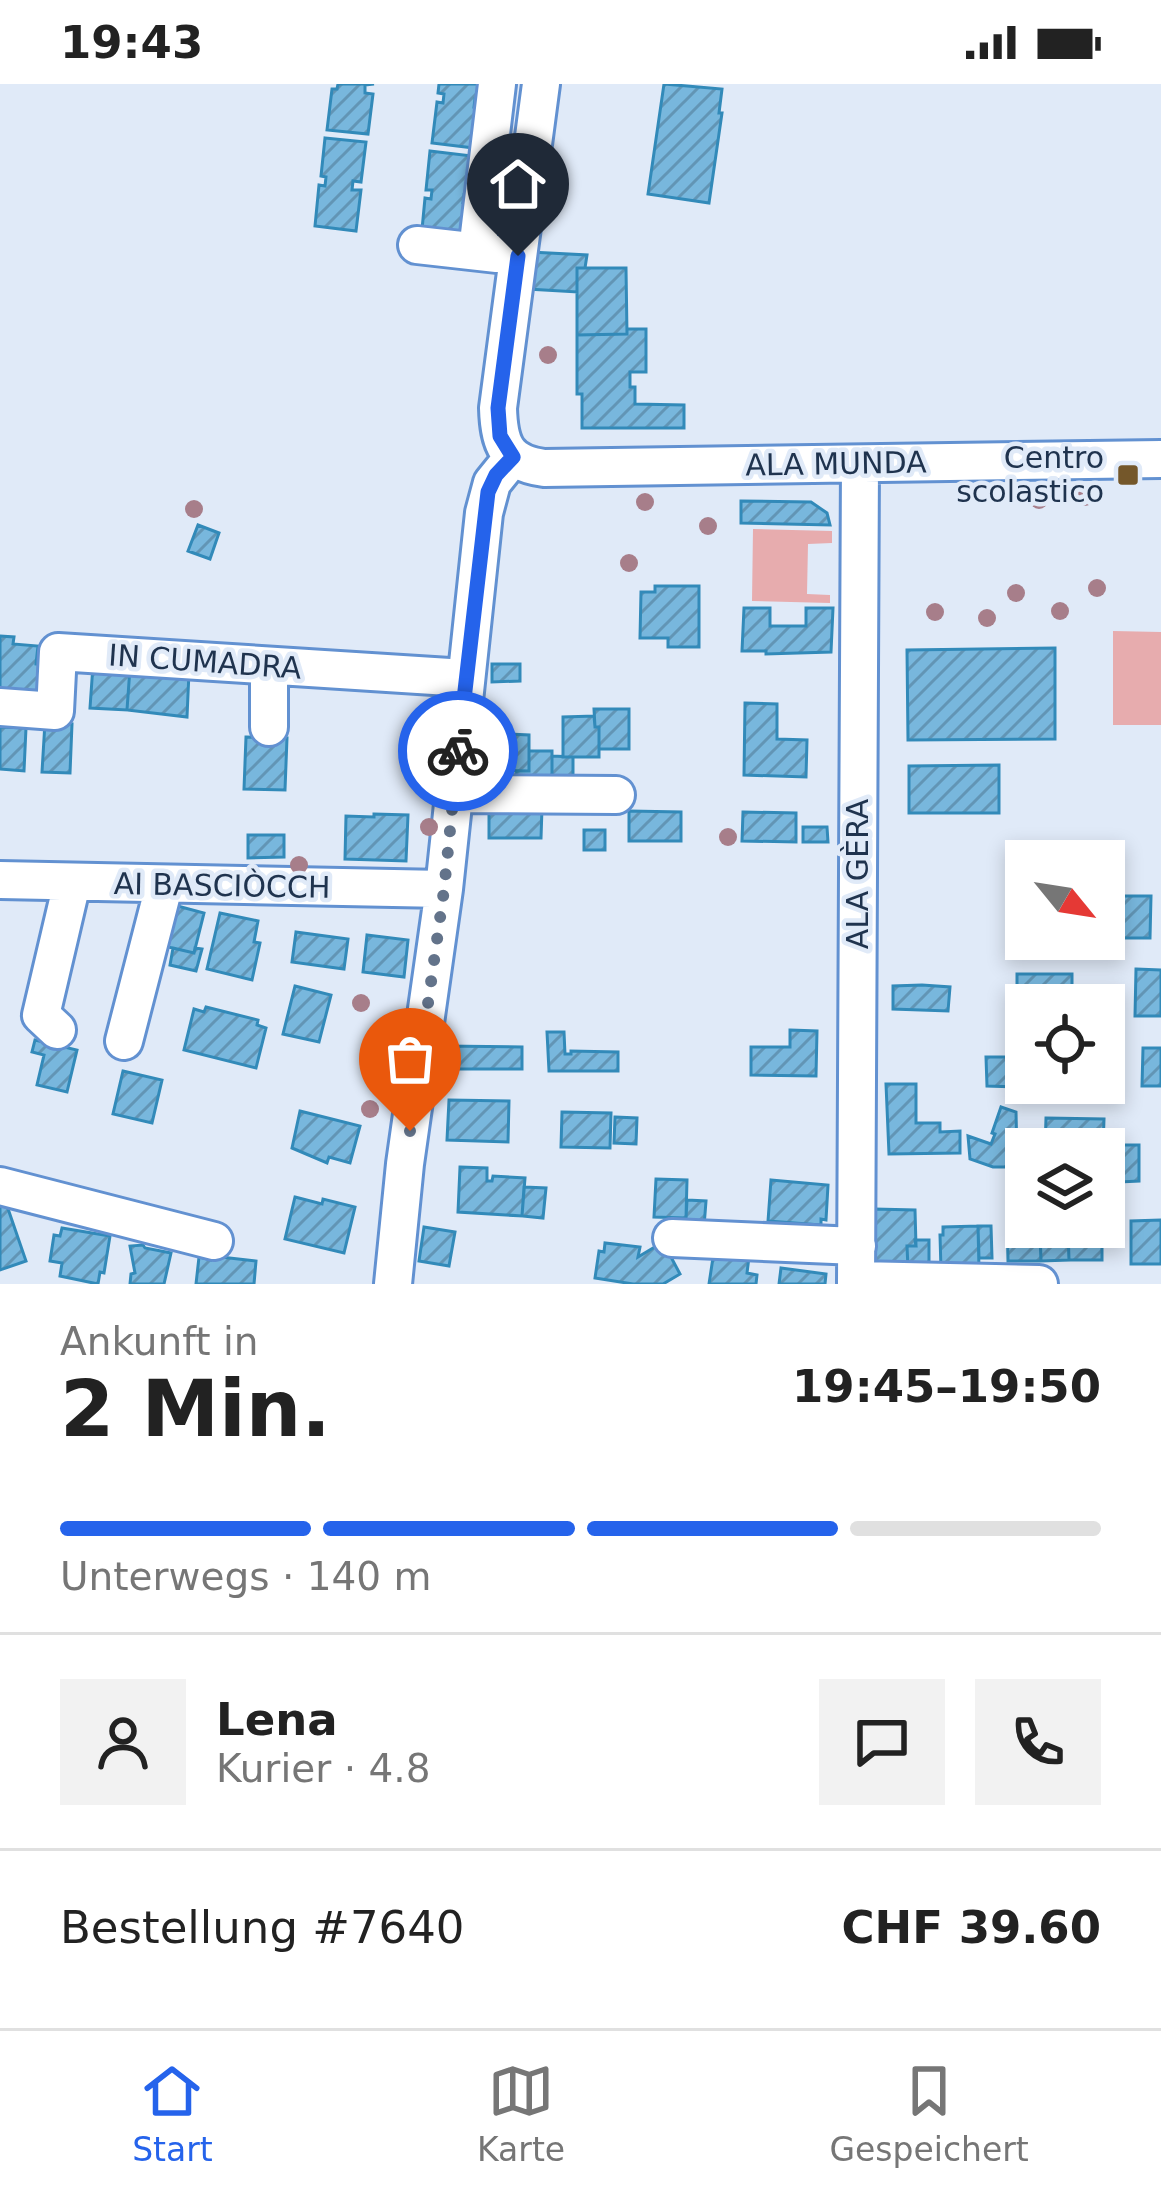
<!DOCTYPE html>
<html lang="de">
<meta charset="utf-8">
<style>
body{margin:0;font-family:"DejaVu Sans",sans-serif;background:#f2f2f2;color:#222;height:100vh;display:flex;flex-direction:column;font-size:45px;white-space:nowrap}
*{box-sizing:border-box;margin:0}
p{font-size:39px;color:#767676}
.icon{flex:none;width:66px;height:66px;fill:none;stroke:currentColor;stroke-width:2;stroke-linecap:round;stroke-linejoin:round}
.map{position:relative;height:1200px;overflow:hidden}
.details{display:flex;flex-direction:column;background:#fff;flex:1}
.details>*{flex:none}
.needle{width:78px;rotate:120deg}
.fabs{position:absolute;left:1005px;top:756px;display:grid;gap:24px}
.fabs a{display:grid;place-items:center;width:120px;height:120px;border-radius:0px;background:#fff;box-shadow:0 6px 18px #0003;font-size:60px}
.pin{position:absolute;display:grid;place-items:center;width:102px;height:102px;color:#fff;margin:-123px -51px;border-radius:50% 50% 50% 0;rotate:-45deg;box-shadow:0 0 12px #0007}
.pin .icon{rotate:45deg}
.courier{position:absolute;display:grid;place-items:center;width:120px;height:120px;margin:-60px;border:9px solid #2563eb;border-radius:50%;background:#fff;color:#222;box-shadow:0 3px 15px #0007}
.head em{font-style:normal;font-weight:700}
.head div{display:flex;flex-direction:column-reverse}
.head{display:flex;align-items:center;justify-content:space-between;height:204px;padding:0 60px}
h1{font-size:78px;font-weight:700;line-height:90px}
.bar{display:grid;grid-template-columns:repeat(4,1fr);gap:18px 12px;align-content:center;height:144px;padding:0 60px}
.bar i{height:15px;border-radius:9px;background:#e0e0e0}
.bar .active{background:#2563eb}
.bar p{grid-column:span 4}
.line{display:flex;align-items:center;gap:30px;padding:0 60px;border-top:3px solid #e0e0e0}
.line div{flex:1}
.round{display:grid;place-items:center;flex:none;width:126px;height:126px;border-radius:0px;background:#f2f2f2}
.status{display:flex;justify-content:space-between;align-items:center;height:84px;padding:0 60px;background:#fff;direction:ltr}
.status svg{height:33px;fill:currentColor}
.dock{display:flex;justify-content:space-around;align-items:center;height:168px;border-top:3px solid #e0e0e0;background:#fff;font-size:33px;color:#767676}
.dock a{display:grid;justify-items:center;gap:6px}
.dock .active{color:#2563eb}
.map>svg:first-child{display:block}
.green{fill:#e7acae}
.building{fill:url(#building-hatch);stroke:#328ab9;stroke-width:3}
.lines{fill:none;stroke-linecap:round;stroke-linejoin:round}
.minor-casing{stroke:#6291d1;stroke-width:42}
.minor{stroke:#fff;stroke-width:36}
.tree{fill:#a77e8a}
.done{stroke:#63738a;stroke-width:12;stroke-dasharray:0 21.6}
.route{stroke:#2563eb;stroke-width:15}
.poi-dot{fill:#74572a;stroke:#e0eaf8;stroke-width:4.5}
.labels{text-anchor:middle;stroke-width:9;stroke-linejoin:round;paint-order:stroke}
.poi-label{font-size:30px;fill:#1f334e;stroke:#e0eaf8;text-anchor:end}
.street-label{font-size:30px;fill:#1f334e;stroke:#e0eaf8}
</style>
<div class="status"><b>19:43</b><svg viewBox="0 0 49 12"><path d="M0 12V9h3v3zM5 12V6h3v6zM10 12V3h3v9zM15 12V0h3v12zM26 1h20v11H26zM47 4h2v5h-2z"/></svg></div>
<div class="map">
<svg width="1161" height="1200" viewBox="0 0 1161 1200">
<defs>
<pattern id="building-hatch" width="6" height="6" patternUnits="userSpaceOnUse" patternTransform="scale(3)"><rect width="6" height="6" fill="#78b7dd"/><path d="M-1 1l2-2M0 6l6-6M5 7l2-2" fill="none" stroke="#6295b5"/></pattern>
</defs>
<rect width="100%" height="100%" fill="#e0eaf8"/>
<path class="green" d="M753,445L832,447V459L808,460L807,510L830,511V519L752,517Z
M1113,547L1161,548V641H1113Z"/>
<path class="building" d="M338,0H374L365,1V9L373,10L368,50L327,46L332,5H337Z
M439,0H481L479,15H475L474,23H478L474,64L432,59L437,18L443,19L444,10L438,9Z
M664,0L722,5L719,29H722L709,119L648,110Z
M325,54L366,58L361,98L353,97L352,106H361L356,147L315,142L319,101L325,102L326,93L321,92Z
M430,67L472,72L467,112L464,111L463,119L466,120L462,160L421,156L425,114L431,115L432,106H426Z
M530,168L587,171L585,184H577V208L528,205Z
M577,184H626L627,250L577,251Z
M627,245H646V288H630V303H635V320L684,321V344H582V310H577V251L627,250Z
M741,417L811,418L827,429L830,441L741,439Z
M198,441L219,449L210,475L188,467Z
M655,502H699V563H668V554H640L641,508H655Z
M744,524H770V542H806V524H833L831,568L766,570V567H742Z
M0,552L14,553L13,560L38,562L36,580L49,582L41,608L0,617Z
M1055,564V655L908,656L907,566Z
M492,580H520V597L492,598Z
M93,581L130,584L127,626L90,624Z
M130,584L189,588L187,633L127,626Z
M745,619L777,620V655L807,656L806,693L744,691Z
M594,625H629V665H599V643H595Z
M594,632L595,643H599V673H563V633Z
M45,638L72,640L70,689L42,688Z
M0,643L26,644L24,687L0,685Z
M487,645L508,646V650L529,651V687L481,686V655H486Z
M246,653L287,654L285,706L244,705Z
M529,667H552V694L516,693V687H529Z
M552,672L573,673V695L552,696Z
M999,681V729H909V682Z
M489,724H542L541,754H489Z
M629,727L681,728V757H629Z
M743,728L796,729V758L742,757Z
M374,730L408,731L406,777L345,775L346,732L374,733Z
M803,743H827L828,758H803Z
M584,746H605V766H584Z
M248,751H284V773L248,774Z
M1104,812H1151L1150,854H1104Z
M170,820L204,829L194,869L159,861Z
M220,829L258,837L254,858L260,859L252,896L207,885Z
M296,848L348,855L344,885L292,878Z
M367,851L408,856L404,893L363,888Z
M173,864L194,869L195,864L202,865L196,887L170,881Z
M1136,885L1161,886V932H1135Z
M1017,890H1072V921H1026V934H1017Z
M922,901L950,903L948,927L893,925V902Z
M295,902L331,911L319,958L283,950Z
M206,923L258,936L257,941L266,944L256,984L184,966L194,925L204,928Z
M790,946L817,947L816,992L751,991V963H790Z
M547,948H564L565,970H571V967L618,968V987H549Z
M1020,954H1026V999H1044V1004L987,1002L986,973H1009L1012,963L1019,962Z
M35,956L77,966L67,1008L37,1001L44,971L32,968Z
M442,962L522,963V985H439Z
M1143,964H1161V1002H1142Z
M1104,965H1111V1003L1074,1004V999H1104Z
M123,987L162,996L152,1039L113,1030Z
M886,1000H916V1039H940V1048L960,1047V1069L889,1070Z
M449,1016L509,1017L508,1058L447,1056Z
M1001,1023L1016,1028L1017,1071L1010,1072V1083H993L970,1075L968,1052L991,1060L995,1050L992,1049Z
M300,1027L360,1042L350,1079L329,1073L327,1079L292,1064Z
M562,1028L611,1029L610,1064L561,1063Z
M615,1033L637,1034L636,1060L614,1059Z
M1046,1034L1104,1035L1103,1065H1045Z
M1120,1061H1139V1097L1120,1098Z
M460,1083L487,1084V1097H492L493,1092L525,1094L522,1132L458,1128Z
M656,1095L687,1096L686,1134L654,1133Z
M771,1096L828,1101L826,1136L821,1135V1141L768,1137Z
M524,1103L546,1104L543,1134L522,1132Z
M295,1113L322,1120L323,1115L355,1123L344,1169L285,1155Z
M5,1116L26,1177L0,1186V1118Z
M687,1116L706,1117L704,1143L676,1142L677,1134H686Z
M874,1125L915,1126L916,1162H907L908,1185H874Z
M1007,1134H1026V1143H1040L1041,1177H1008Z
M1161,1136V1180H1131V1137Z
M978,1142L979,1185L941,1186L940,1151H943V1143Z
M978,1142H991L992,1174H979Z
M424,1143L455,1148L449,1182L419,1177Z
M1068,1143H1102V1176H1069Z
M62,1144L110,1152L104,1189L100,1188L98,1200L60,1192L62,1179L50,1177L54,1151L60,1152Z
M1068,1152L1069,1176L1041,1177L1040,1153Z
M915,1156H929V1183H908L907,1162H916Z
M663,1158L680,1190L663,1200H633L595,1194L599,1167L604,1168L605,1159L640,1163L638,1173Z
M143,1161L145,1164L171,1169L164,1200H130L131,1190L135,1189L130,1162Z
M714,1167L749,1173L747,1189L757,1191L756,1200H709Z
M212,1172L256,1177L254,1200H196L199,1173L211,1176Z
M781,1184L826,1190L825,1200H779Z"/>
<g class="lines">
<defs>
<path id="minor" d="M541,0L498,324C499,360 506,379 544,384L1161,375
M417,161L497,170
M477,167L497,0
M0,623L55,627L58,568L465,594
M269,643V582
M454,710L616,711
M0,796L444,805
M57,946L41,931L72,799
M124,957L164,802
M0,1102L214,1157
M672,1154L857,1162
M857,1196L1039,1200
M393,1200L405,1080L444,805L484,429L492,399L513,373
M856,1200L860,380"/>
</defs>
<use href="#minor" class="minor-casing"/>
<use href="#minor" class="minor"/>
</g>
<g class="tree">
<circle cx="548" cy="271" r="9"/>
<circle cx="1085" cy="413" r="9"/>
<circle cx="1039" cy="416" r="9"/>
<circle cx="645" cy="418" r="9"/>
<circle cx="194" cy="425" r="9"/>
<circle cx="708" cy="442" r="9"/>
<circle cx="629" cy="479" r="9"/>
<circle cx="1097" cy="504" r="9"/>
<circle cx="1016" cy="509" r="9"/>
<circle cx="1060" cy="527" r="9"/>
<circle cx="935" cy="528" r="9"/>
<circle cx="987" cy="534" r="9"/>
<circle cx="429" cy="743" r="9"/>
<circle cx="728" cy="753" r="9"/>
<circle cx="299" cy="781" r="9"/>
<circle cx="361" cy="919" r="9"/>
<circle cx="386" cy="973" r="9"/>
<circle cx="370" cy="1025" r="9"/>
</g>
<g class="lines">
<path class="done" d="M410,1047L444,806L458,667"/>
<path class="route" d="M458,667L488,408L496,391L513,373L500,352L498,324L518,172"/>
</g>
<rect class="poi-dot" x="1116" y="379" width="24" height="24" rx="6"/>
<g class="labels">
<g class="poi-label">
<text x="1104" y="384">Centro<tspan x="1104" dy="34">scolastico</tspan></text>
</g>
<g class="street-label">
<text transform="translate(836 380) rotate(-1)" y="10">ALA MUNDA</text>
<text transform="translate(205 578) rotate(4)" y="10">IN CUMADRA</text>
<text transform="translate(858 790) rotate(-90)" y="10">ALA GÈRA</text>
<text transform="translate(222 802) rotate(1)" y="10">AI BASCIÒCCH</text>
</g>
</g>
</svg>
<div class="fabs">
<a><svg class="needle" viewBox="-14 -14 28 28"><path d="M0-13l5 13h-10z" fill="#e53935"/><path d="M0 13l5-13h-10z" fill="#767676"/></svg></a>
<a><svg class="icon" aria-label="locate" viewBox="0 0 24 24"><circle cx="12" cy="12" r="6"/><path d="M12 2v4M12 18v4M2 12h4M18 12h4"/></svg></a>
<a><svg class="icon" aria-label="layers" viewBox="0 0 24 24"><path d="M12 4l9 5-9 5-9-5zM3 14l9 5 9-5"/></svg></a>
</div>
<div class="pin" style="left:410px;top:1047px;background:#ea580c"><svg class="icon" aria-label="bag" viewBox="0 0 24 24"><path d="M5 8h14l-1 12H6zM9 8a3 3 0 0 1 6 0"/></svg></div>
<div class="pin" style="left:518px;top:172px;background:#1f2937"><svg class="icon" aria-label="home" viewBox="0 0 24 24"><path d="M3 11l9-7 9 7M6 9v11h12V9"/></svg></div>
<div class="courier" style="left:458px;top:667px"><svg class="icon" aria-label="bike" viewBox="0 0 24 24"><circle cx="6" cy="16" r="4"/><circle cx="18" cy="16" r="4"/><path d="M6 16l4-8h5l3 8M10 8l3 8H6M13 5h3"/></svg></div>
</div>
<section class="details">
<div class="head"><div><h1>2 Min.</h1><p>Ankunft in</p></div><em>19:45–19:50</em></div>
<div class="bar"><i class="active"></i><i class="active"></i><i class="active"></i><i></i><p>Unterwegs · 140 m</p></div>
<div class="line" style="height:216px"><a class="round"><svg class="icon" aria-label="person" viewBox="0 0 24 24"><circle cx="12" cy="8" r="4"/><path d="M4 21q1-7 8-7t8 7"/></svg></a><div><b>Lena</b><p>Kurier · 4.8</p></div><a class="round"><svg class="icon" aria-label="chat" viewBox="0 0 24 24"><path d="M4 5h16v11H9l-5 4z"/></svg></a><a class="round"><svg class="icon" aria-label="phone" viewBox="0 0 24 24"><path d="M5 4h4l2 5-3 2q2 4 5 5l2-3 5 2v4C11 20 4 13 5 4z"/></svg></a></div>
<div class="line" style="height:156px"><div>Bestellung #7640</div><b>CHF 39.60</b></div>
</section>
<nav class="dock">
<a class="active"><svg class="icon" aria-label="home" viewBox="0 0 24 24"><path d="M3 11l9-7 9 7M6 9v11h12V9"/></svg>Start</a>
<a><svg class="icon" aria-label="map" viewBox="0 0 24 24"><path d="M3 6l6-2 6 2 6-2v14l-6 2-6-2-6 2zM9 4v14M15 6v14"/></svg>Karte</a>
<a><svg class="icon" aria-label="saved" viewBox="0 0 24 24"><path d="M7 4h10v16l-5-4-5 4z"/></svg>Gespeichert</a>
</nav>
